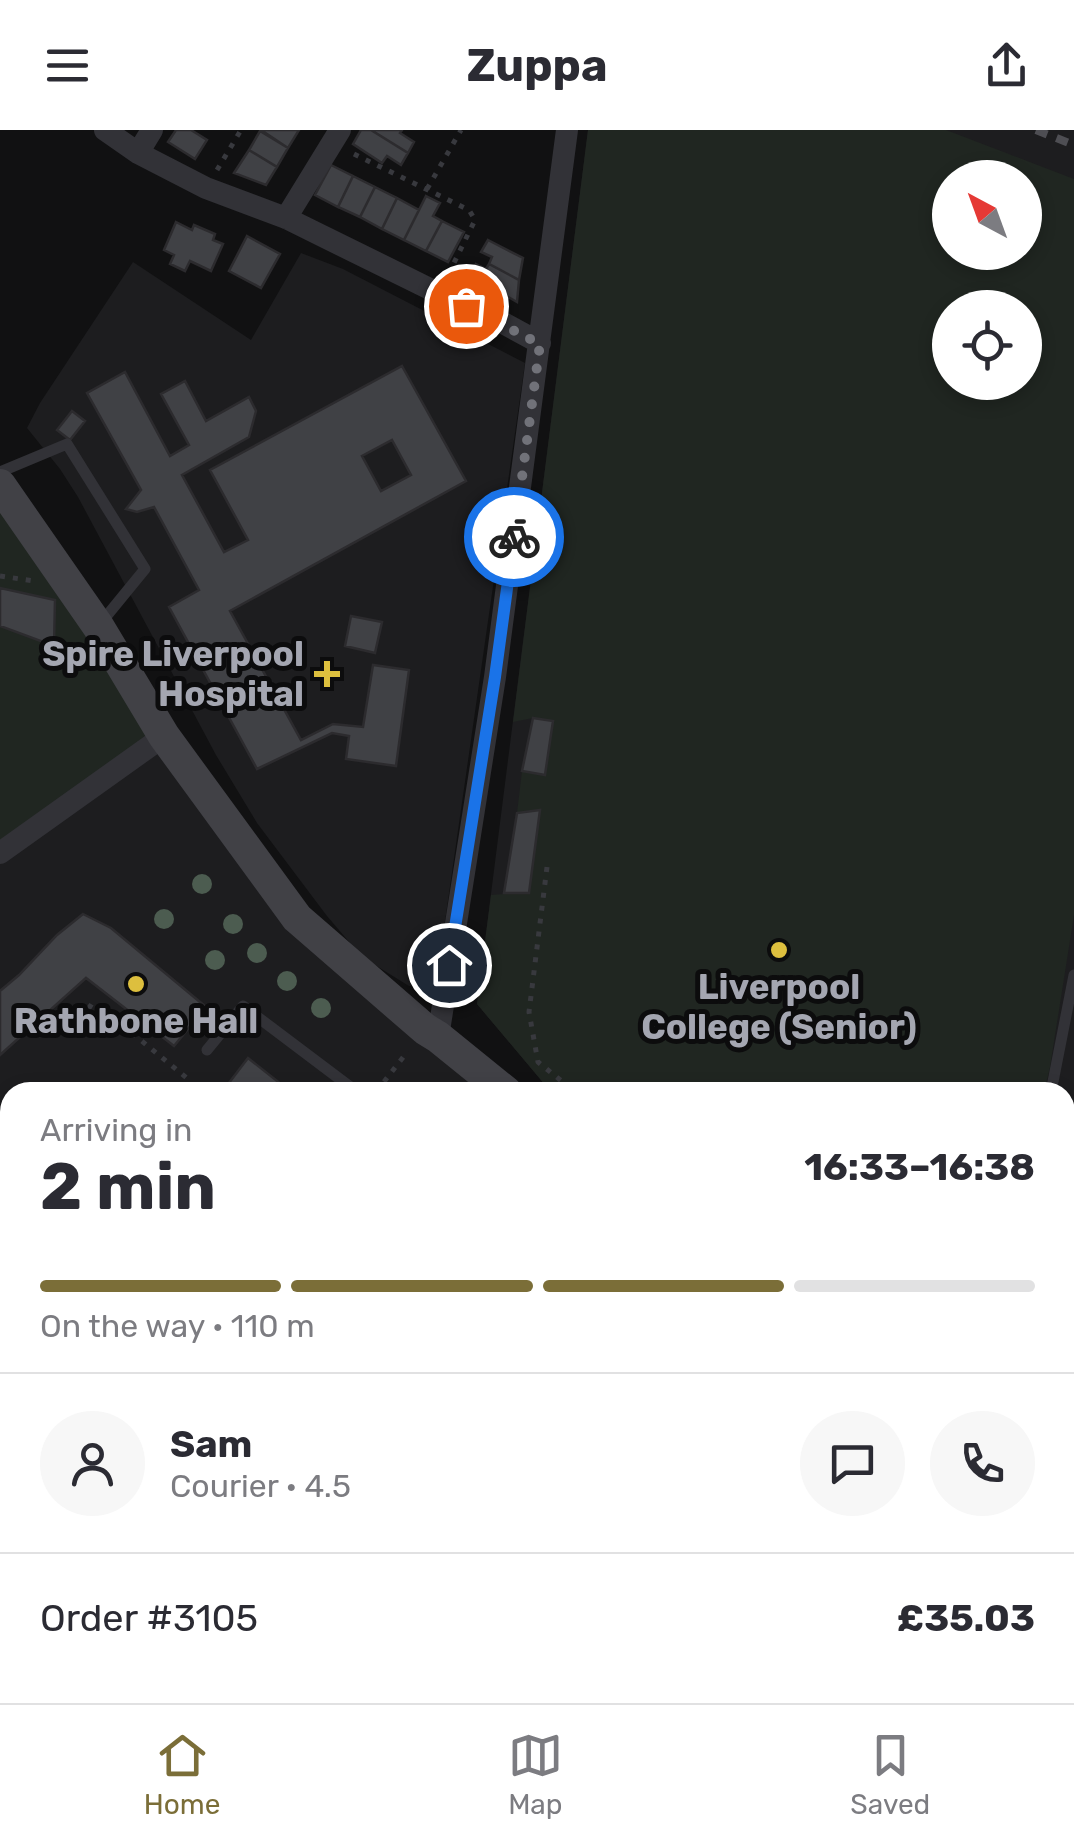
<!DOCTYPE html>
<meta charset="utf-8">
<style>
body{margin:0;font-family:Rubik,sans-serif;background:#f7f7f7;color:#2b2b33;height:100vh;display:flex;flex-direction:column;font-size:38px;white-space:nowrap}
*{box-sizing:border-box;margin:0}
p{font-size:32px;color:#7c7c81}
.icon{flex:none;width:55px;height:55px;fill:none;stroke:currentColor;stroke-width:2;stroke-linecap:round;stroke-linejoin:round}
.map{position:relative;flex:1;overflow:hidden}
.sheet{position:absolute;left:0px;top:952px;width:1075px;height:622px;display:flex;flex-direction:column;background:#fff;border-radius:30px 30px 0 0;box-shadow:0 5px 15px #0003}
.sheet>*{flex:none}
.needle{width:65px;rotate:319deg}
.buttons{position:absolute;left:932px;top:30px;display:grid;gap:20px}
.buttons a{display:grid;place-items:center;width:110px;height:110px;border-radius:50%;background:#fff;box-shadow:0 5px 15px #0003;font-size:50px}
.pin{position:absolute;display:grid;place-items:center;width:85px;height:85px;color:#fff;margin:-42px;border:5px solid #fff;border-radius:50%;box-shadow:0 2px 10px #0007}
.courier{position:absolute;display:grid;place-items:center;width:100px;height:100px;margin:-50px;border:8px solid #1a73e8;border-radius:50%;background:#fff;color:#222;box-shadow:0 2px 12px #0007}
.head em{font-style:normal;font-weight:700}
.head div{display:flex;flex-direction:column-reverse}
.head{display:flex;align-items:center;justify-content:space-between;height:170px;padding:0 40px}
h1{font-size:65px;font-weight:700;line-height:75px}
.bar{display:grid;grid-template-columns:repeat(4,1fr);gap:15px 10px;align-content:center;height:120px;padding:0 40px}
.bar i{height:12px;border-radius:8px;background:#e1e1e2}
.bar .active{background:#7b6e38}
.bar p{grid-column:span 4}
.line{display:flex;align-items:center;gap:25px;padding:0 40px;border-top:2px solid #e1e1e2}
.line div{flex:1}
.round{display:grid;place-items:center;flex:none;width:105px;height:105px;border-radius:52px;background:#f7f7f7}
header{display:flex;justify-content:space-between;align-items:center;height:130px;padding:0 40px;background:#fff;font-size:45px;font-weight:700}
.menu{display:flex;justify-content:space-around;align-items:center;height:140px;border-top:2px solid #e1e1e2;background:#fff;font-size:28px;color:#7c7c81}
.menu a{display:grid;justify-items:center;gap:5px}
.menu .active{color:#7b6e38}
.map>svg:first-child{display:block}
.built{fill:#1d1d1f;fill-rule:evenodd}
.green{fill:#202621;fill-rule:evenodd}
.water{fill:#2e333b}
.building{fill:#404145;stroke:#2c2b2e;stroke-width:2.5;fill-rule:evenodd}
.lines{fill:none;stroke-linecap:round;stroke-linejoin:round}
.path{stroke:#38393e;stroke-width:5;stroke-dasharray:5 8;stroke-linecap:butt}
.lane{stroke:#323237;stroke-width:11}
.street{stroke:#323237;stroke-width:22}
.secondary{stroke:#414146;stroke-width:32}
.rail{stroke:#4e4e53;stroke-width:8;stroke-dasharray:12 10;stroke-linecap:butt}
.tree{fill:#4c5c50}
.done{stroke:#717279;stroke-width:10;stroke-dasharray:0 18}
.route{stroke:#1a73e8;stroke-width:12}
.poi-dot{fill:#ddbf3e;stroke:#0c0c0d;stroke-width:4}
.labels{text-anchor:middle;stroke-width:10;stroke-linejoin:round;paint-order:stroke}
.poi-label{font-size:35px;font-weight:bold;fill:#a4a6b1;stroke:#0c0c0d}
</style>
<header><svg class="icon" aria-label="menu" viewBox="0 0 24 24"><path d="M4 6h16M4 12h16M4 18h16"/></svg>Zuppa<svg class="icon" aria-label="share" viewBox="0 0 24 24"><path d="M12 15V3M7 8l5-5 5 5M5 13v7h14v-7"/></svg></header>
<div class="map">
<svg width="1074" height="1573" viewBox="0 0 1074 1573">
<rect width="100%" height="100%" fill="#111112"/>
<path class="built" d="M588,0H1074V1573H0V723L164,606L297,788L506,962H10V1565H1065V962H551L477,874ZM950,48H1025V122H950ZM950,178H1025V252H950Z
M301,123L343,139L525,233L439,833L433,849L421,856H409L362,827L327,786L257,693L216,625L78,367L60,339L27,298L40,273L133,132L251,210Z"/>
<path class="green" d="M588,0H946L1074,49V785L1050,937L1044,962H551L477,874L491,765L529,762L540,681L517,683L522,641L545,645L553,591L533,588L513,592ZM950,48H1025V122H950ZM950,178H1025V252H950Z
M0,355L164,606L0,723Z
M10,1183V1565H164L163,1573H0V1187Z
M339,1565H460L471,1573H345L337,1567Z
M535,1565H649L642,1573H546Z"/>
<path class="water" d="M0,990L10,1001V1067L0,1055Z"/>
<path class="building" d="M176,0H191L207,10L195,29L168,12Z
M261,0H299L288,18Z
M361,0H371L408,23L401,35L387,26L382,33L353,14Z
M371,0H402L400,3L414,12L408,23Z
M260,1L288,18L277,37L249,20Z
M249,20L277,37L266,55L234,43Z
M331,35L353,46L338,77L315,65Z
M353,46L375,57L360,87L338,77Z
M375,57L397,68L382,99L360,87Z
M426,66L440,73L433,86L442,91L426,121L404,110Z
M397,68L419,80L404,110L382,99Z
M442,91L464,102L448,132L426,121Z
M176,92L192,100L194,95L215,104L213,110L223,114L211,141L190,131L185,141L170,134L174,125L164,120Z
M247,106L280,124L261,158L229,141Z
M488,110L523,128L519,150L489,134L492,127L481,122Z
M476,134L486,139L489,134L519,150L517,172L471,146Z
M402,236L466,351L230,481L301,610L333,594L363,597L373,535L409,540L396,636L346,629L349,606L332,603L257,639L169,477L199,460L154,377L137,382L126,379L141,360L87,263L125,242L170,326L189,315L161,264L185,251L206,291L249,267L256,281L249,307L182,345L224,422L248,410L210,340ZM392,310L411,345L381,361L362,326Z
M72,281L85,291L70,310L57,300Z
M0,458L55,470L54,516L0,496Z
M351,486L382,492L375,523L345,516Z
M533,588L553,591L545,645L522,641Z
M540,680L529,763H504L517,683Z
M83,784L111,798L206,877L174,916L86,848L0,925V861L19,845L57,805Z
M248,928L291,962H222Z"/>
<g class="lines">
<path class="path" d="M354,24L469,80L475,90L449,143
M217,40L241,0
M427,59L461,0
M0,446L34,451
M547,737L529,882L538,932L575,962
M88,875L132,903L188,949V962
M376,962L408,921
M1065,982L1074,983
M1065,1166L1074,1169
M0,1187L10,1183
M503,1565L512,1573
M101,1573L104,1565
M737,1573L744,1565"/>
<path class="lane" d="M0,342L67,314L145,439L100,494
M207,920L243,876L357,962
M1051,962L1074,845"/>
<path class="street" d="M105,0L138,23L206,58L286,88L440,164L494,188L540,213
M138,23L152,0
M286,88L340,0
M0,723L164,606
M438,907L495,547L567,0"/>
<path class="secondary" d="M0,355L98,496L164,606L297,788L425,899L438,907L506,962
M1065,1221L1074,1226"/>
<path class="rail" d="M1036,0L1074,15"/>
</g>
<g class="tree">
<circle cx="202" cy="754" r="10"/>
<circle cx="164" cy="789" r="10"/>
<circle cx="233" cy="794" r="10"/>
<circle cx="257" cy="823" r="10"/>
<circle cx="215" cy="830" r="10"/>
<circle cx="287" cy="851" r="10"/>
<circle cx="321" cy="878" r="10"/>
</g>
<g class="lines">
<path class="done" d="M466,176L540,214L514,407"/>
<path class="route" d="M449,835L495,547L514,407"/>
</g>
<g class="poi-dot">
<path d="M322 529h10v10h10v10h-10v10h-10v-10h-10v-10h10z"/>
<circle cx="779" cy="820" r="10"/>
<circle cx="136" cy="854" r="10"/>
</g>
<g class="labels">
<g class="poi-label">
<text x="304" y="536" text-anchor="end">Spire Liverpool<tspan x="304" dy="40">Hospital</tspan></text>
<text x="779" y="869">Liverpool<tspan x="779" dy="40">College (Senior)</tspan></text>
<text x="136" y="903">Rathbone Hall</text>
</g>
</g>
</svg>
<div class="buttons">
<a><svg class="needle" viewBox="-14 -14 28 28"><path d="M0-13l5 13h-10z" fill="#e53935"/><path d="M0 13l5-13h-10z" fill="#7c7c81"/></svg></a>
<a><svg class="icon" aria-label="locate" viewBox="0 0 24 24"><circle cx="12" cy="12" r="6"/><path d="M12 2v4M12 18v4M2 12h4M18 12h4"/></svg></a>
</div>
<div class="pin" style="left:466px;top:176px;background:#ea580c"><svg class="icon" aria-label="bag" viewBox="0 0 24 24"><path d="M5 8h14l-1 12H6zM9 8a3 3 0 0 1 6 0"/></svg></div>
<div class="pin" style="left:449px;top:835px;background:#1f2937"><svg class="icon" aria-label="home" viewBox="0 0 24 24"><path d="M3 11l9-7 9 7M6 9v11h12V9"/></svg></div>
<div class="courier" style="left:514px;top:407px"><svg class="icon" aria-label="bike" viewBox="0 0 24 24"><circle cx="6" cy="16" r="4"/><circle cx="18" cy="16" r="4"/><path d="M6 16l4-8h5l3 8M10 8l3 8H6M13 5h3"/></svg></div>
<section class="sheet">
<div class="head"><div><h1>2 min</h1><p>Arriving in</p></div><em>16:33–16:38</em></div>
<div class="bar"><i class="active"></i><i class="active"></i><i class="active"></i><i></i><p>On the way · 110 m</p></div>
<div class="line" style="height:180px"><a class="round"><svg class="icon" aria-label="person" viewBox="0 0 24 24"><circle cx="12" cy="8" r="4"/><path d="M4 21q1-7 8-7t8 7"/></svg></a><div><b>Sam</b><p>Courier · 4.5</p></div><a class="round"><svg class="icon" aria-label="chat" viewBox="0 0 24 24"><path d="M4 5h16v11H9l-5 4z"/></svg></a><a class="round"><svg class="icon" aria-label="phone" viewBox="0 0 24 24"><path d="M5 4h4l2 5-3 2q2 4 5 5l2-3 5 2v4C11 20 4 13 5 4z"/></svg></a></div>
<div class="line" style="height:130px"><div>Order #3105</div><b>£35.03</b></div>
</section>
</div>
<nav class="menu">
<a class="active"><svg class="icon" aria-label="home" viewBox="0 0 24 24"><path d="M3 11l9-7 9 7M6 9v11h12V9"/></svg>Home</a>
<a><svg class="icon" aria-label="map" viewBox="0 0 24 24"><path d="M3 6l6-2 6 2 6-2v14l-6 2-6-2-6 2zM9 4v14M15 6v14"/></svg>Map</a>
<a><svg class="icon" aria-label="saved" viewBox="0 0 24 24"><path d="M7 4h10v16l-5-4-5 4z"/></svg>Saved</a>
</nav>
